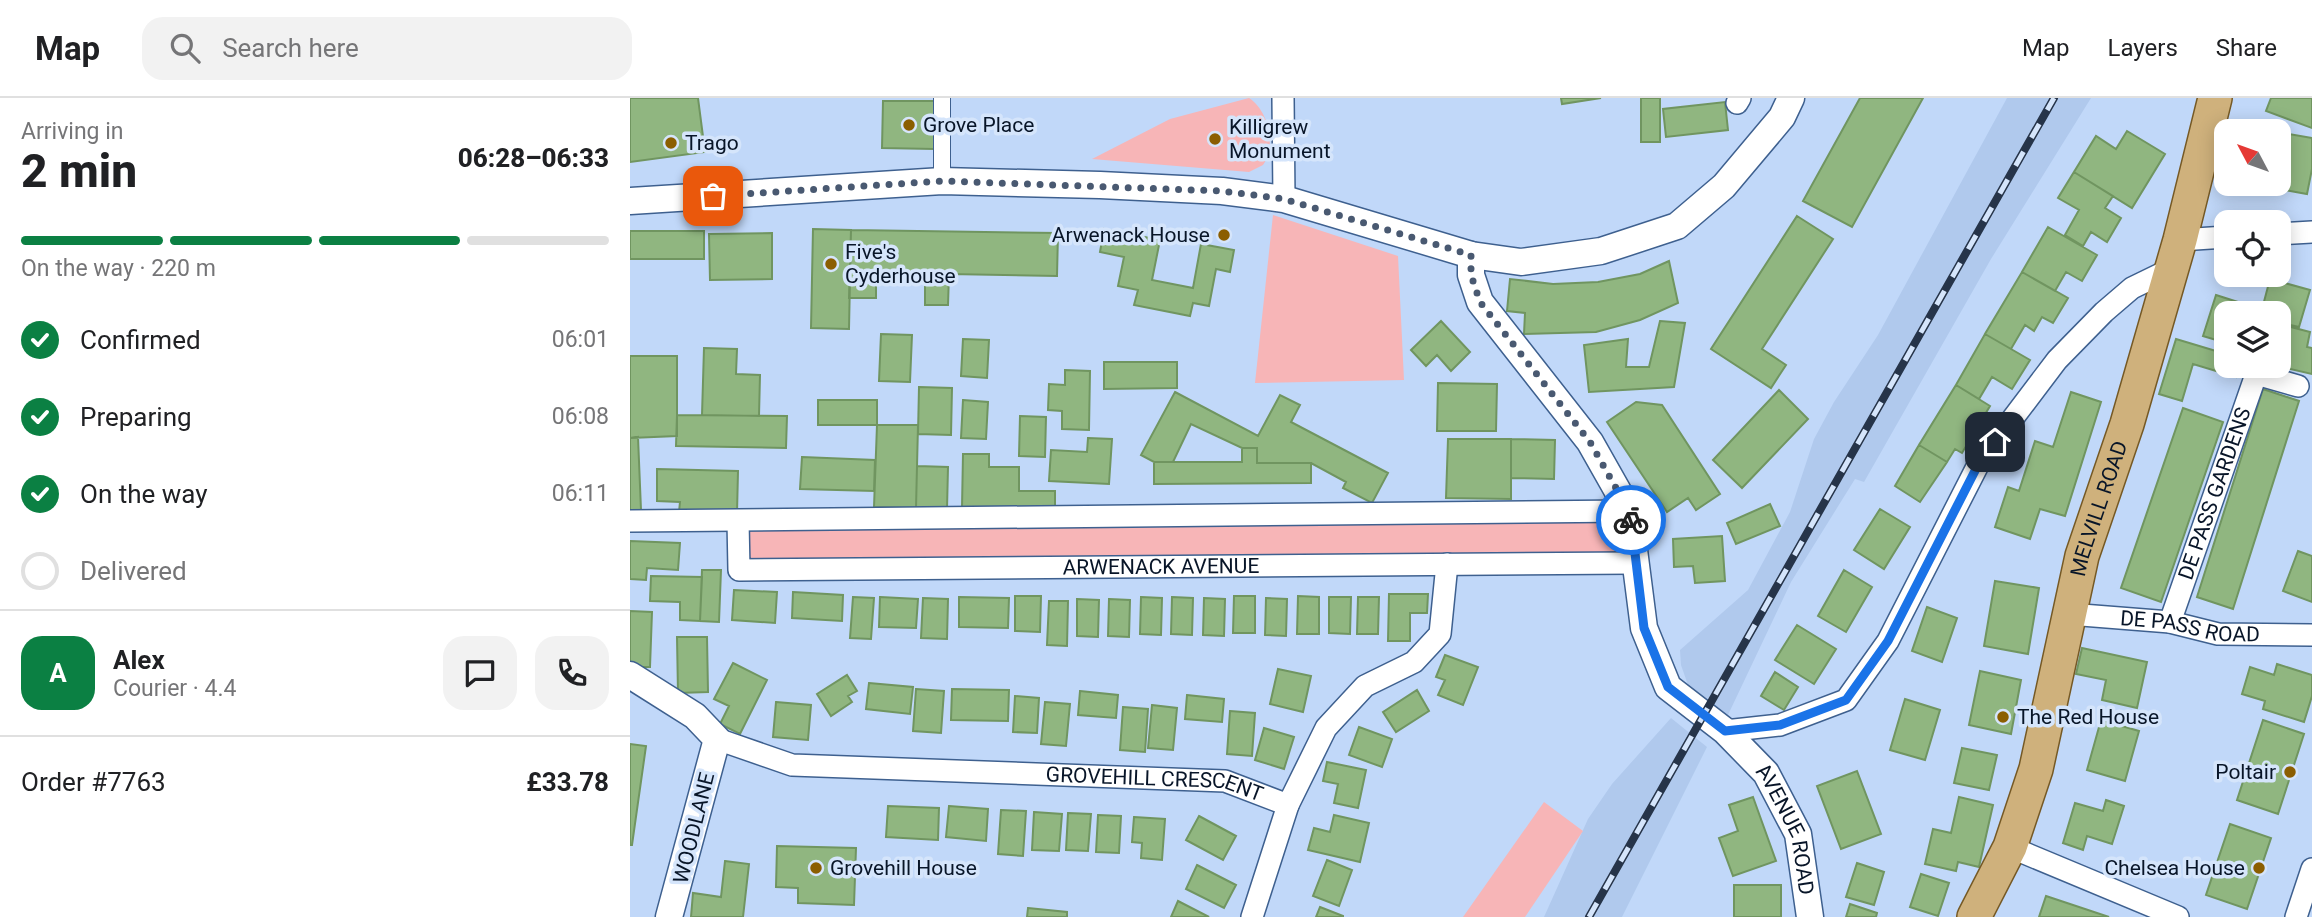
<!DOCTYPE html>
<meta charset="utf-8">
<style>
body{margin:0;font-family:Roboto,sans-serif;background:#f2f2f2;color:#202124;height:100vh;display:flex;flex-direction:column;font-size:26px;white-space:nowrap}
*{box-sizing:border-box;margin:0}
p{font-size:23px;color:#757577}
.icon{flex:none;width:38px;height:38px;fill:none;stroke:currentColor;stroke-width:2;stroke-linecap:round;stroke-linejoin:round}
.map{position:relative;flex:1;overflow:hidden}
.drawer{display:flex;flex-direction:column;background:#fff;width:630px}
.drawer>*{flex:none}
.needle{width:46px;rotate:311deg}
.tools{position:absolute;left:1584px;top:21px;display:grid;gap:14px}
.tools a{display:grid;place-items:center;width:77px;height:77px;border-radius:14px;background:#fff;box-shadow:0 4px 18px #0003;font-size:35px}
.pin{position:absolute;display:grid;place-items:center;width:60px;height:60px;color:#fff;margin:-30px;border-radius:14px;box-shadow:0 4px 10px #0006}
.courier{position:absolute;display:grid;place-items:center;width:70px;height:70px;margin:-35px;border:5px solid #1a73e8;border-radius:50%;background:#fff;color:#222;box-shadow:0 2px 9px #0007}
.headline em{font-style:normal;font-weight:800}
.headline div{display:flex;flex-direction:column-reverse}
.headline{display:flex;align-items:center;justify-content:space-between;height:119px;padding:0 21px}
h1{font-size:46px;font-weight:800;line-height:52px}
.bar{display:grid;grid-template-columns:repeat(4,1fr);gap:10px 7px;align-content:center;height:84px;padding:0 21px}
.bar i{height:9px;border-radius:5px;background:#e0e0e0}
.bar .on{background:#0b8043}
.bar p{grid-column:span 4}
.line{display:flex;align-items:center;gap:18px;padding:0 21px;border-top:2px solid #e0e0e0}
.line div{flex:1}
.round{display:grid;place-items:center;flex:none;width:74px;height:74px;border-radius:21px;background:#f2f2f2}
ol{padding:0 21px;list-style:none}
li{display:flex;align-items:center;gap:21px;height:77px}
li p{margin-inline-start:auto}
li .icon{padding:7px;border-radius:50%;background:#0b8043;color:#fff;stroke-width:4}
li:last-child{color:#757577}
li i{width:38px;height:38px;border:4px solid #e0e0e0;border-radius:50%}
header{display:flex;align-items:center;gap:42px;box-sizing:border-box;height:98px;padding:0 35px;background:#fff;border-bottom:2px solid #e0e0e0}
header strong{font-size:33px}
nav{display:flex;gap:38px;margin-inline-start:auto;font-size:24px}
.search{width:490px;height:63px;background:#f2f2f2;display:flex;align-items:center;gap:18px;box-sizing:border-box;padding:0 24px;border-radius:21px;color:#757577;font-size:26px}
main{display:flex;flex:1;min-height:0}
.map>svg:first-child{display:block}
.built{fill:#b0c9ed}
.green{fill:#f7b5b7}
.building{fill:#90b680;stroke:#709560;stroke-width:2}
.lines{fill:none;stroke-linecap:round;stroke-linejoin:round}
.pedestrian-casing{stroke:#3e608f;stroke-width:18}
.minor-casing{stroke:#3e608f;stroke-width:24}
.tertiary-casing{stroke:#3e608f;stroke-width:29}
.primary-casing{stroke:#755925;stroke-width:36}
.pedestrian{stroke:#fff;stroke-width:16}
.minor{stroke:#fff;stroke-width:21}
.tertiary{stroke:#fff;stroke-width:26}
.primary{stroke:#cfb17c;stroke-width:33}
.rail-casing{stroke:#263449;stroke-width:8}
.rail{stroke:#d5e5fb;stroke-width:5;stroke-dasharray:16;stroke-linecap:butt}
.done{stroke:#495971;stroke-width:7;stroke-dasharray:0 12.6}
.route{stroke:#1a73e8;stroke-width:9}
.poi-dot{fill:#8b5e01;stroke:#d5e5fb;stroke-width:2.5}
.labels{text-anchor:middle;stroke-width:7;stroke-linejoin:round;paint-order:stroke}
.poi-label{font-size:21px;fill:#081528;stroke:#d5e5fb;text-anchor:start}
.street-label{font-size:21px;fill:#081528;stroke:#d5e5fb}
</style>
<header>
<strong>Map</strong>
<div class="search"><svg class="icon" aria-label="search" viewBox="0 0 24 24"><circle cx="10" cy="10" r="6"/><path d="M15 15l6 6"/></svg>Search here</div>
<nav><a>Map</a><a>Layers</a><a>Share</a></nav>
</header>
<main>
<section class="drawer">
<div class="headline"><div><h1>2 min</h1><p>Arriving in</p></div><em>06:28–06:33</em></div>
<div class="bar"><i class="on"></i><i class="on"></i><i class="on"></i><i></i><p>On the way · 220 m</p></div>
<ol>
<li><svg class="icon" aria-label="check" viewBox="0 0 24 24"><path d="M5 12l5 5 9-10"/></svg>Confirmed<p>06:01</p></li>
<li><svg class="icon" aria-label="check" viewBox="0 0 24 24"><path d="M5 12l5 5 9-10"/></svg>Preparing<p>06:08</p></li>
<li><svg class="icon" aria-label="check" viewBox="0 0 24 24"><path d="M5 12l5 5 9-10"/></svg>On the way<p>06:11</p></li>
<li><i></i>Delivered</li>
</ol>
<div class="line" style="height:126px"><b class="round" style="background:#0b8043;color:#fff">A</b><div><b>Alex</b><p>Courier · 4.4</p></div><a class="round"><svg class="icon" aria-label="chat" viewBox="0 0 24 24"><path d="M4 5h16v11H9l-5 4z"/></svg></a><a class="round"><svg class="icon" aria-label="phone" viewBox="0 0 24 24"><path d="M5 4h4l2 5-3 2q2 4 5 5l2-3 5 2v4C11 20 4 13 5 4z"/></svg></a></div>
<div class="line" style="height:91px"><div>Order #7763</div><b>£33.78</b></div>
</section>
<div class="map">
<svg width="1682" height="819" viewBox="0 0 1682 819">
<rect width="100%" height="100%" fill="#c1d8f9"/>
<path class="built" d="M1377,0H1461L1361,161L1234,384L1225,381L1161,484L1097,619L1058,587L1051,567L1050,552L1118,492L1160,414L1184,341L1204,304L1248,237Z
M1041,620L1077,649L992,819H914L958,721L982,686Z"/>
<path class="green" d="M619,0C638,12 647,47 633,67L619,74L462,61L540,21Z
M643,117L768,158L774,282L625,285Z
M997,416L998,460L112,469V426Z
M914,704L953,733L895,819H833Z"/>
<path class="building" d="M0,0H68L75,54L0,64Z
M931,0H971L932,6Z
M1011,0H1030V44H1011Z
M1230,0H1293L1222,129L1173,103Z
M1641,0H1682V30L1636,13Z
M253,3H305L304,51L252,50Z
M1095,4L1098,32L1036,39L1033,11Z
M1497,33L1535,56L1502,110L1444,74L1466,38L1486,51Z
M1648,34L1682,40V71L1677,96L1621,86H1648Z
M1444,74L1483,98L1475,110L1491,120L1477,144L1461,134L1453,148L1435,137L1449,112L1428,100Z
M1167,118L1203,141L1132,251L1156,267L1141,290L1081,251Z
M1418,129L1467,157L1452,183L1436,174L1425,193L1392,174Z
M183,131L221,132L219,231L181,230Z
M474,131L530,142L522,182L563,190L571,146L604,152L600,174L586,171L579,208L563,205L560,218L504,207L508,192L488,188L494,159L470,154Z
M221,132L428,135L427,178L319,176L318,207H295V178H246V200H219Z
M0,133H74V161H0Z
M142,135V181L80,182L79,136Z
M1039,163L1048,205L1010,222L966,234L894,236L895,215L877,213L880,181L923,186L968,184L1010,176Z
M1392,174L1438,200L1423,225L1412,219L1404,233L1395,227L1381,251L1355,236Z
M1640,181L1680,192L1669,229L1648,224V215H1631Z
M1586,197L1614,206L1611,215H1596V245L1573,238Z
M811,223L840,254L821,273L807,257L796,268L781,252Z
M1030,223L1055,225L1044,289L959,294L954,247L998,241L996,269H1019Z
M1657,228L1680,234L1677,249L1682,250V276L1647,268Z
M251,236L282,237L280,284L249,283Z
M1355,236L1400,262L1382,291L1362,279L1349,301L1326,287Z
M333,241L359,242L357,280L331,278Z
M1546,241L1596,256V268H1609L1606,279L1563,266L1552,303L1529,296Z
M74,250L107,251L106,276L130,277L129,318L72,317Z
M0,258H47V338L0,340Z
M474,264H547V290L474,291Z
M435,272L460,273L459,332L432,331V313L418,312L419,286L435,287Z
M808,285L867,286L866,333H807Z
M1326,287L1360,308L1332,355L1325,351L1317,364L1289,347Z
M289,289L322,290L321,337L288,336Z
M1633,291L1669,303L1603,511L1567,499Z
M1149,292L1178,321L1112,390L1083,362Z
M545,294L628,338L650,297L670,307L661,324L758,375L742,405L713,390L716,384L681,365H627V350H612L561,326L543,364H524L511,357Z
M1441,294L1471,304L1435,418L1410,411L1400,441L1365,429L1378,389L1389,393L1405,343L1423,349Z
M188,302H247V327H188Z
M333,302L358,304L356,341L331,340Z
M1006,304L1032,307L1090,396L1066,412L1058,400L1037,414L977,324Z
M1553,310L1593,324L1531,504L1491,490Z
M47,317L157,318L156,350L46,348Z
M390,318L416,319L415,359L389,358Z
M247,327H288L286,410L244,409Z
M8,339L11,412L0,413V340Z
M458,340L482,341L479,386L419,383L421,352L457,354Z
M818,341H881V401L816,400Z
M881,341L925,342L924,381L881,380Z
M1289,347L1317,364L1290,404L1265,388Z
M612,350H627V365H681V385L524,386V364H612Z
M333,356H359V369H389V393H425V412L332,410Z
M172,359L245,362L244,393L170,391Z
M287,368L318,369L317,411L286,410Z
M27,371L108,373L107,415L49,414L50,404L27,403Z
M1140,406L1150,428L1106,446L1097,425Z
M1250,411L1280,429L1254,471L1224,452Z
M1092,438L1095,483L1065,485L1063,468L1044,469L1043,441Z
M0,443L50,445L48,472L17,470L16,482L0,481Z
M1668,453L1682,458V504L1653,493Z
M72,472H91L89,524L70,523Z
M1214,472L1242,489L1216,534L1188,518Z
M21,478L72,479L70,523L50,522V504L20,503Z
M1365,483L1409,490L1398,556L1354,548Z
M104,492L147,494L145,525L102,522Z
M163,494L213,497L212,523L162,520Z
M759,496H798L797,515H780V543H758Z
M385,498H411L410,534L385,533Z
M604,498H625V535H603Z
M668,498L689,499V536H667Z
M223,499L244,500L241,541L220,540Z
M250,499L288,501L286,530L249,529Z
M329,499L379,500L378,530L329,529Z
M511,499L532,500L531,537L510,536Z
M542,499L563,500L562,537L541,536Z
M699,499H721L720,536L699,535Z
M728,499H749L748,536H727Z
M293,500L318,501L317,541L291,540Z
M574,500L595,501L594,538L573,537Z
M636,500L657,501L656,538L635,537Z
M447,501L469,502L468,539L447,538Z
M479,501L500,502L499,539L478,538Z
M419,503H438L437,548L417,547Z
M1297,509L1327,520L1312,564L1282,553Z
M0,513L22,514L20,569H0Z
M1167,527L1206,551L1184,586L1145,562Z
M47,539H77L78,594L48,595Z
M1452,550L1517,564L1507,610L1472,602L1476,582L1446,576Z
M815,557L848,569L833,607L808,597L815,582L806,579Z
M103,565L137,582L110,636L90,626L99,608L84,601Z
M1647,566L1682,577V598L1674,624L1633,611L1635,603L1612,596L1620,569L1644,577Z
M648,571L681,578L673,614L640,606Z
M1350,573L1391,582L1381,636L1339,627Z
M1145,574L1168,589L1154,612L1131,598Z
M217,577L227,593L218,598L222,604L201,618L187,596Z
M239,585L283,589L280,616L236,611Z
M286,591L314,593L311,635L283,633Z
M322,591L379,592L378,623L321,622Z
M787,592L799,613L766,634L753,614Z
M450,593L488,597L486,620L448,617Z
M557,597L594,601L592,624L555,621Z
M385,598L409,600L407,635L383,634Z
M1275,601L1310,612L1295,662L1260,652Z
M146,604L181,607L178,642L143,639Z
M415,604L440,606L436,648L411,646Z
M522,607L547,610L543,652L518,650Z
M493,609L518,611L515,654L490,652Z
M600,613L625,615L622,658L597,656Z
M1471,622L1509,633L1495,683L1457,672Z
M1633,622L1674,636L1648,716L1607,702Z
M729,629L762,641L752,669L719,657Z
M634,630L664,639L654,671L625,662Z
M0,646L16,648L2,747H0Z
M1332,650L1367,657L1359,692L1324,685Z
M697,664L736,672L728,710L704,705L708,686L693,683Z
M1227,673L1251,736L1211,751L1187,688Z
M1123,699L1146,763L1103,778L1089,740L1108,733L1099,707Z
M1329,699L1363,707L1349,769L1328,764L1326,773L1295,766L1303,731L1321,735Z
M1476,702L1494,708L1482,746L1457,738L1453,752L1433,745L1445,705L1473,713Z
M258,708L309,710L308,742L256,739Z
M319,708L358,711L356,743L316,739Z
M371,712L396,713L393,758L368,756Z
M404,714L432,716L429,753L402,752Z
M438,715L461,716L458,753L436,752Z
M468,717L491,718L489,755L466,754Z
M704,717L739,725L730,764L678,752L684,730L700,734Z
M569,718L606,738L593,762L556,742Z
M504,719L535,721L532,762L511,760L512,745L502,744Z
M1600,726L1641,740L1617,811L1576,797Z
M147,748L226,750L224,807L168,805V790L146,789Z
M697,762L722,772L709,808L683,798Z
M95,763L119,766L113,819H61L63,795L91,799Z
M1227,765L1254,774L1244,807L1216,799Z
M567,767L606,787L594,810L556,791Z
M1291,776L1319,785L1308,818L1280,809Z
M1104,787H1151V819H1104Z
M1416,798L1479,819H1409Z
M548,803L579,819H541Z
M1220,806L1247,815L1246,819H1216Z
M690,809L713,818V819H686Z
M398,810L437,814V819H397Z"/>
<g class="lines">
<defs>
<path id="pedestrian" d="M312,0V83"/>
<g id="minor">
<path d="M653,0L654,101"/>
<path d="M1107,5L1110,0"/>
<path d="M1648,136L1682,134"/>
<path d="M1550,142L1596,139"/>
<path d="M1626,276L1668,288"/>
<path d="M0,423L999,413"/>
<path id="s1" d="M108,423L109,472L1003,465"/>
<path id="s2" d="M1439,516L1540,524L1588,536L1682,537"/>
<path id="s3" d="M1540,524L1629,268"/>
<path d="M1095,633L1150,627L1216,602L1258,543L1349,365L1427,262L1474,214L1502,190L1539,172"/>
<path id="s4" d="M87,641L162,667L595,683L658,707L696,630L735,588L784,564L810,536L817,466"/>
<path d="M1380,749L1548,819"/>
<path d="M622,819L658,707"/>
<path d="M1666,819L1682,771"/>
</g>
<g id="tertiary">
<path d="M0,103L312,83L470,87L592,93L654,101L841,157L891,164L971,153L1047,128L1094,88L1152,19L1161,0"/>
<path id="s5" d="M841,157V177L850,204L960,344L999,413L1014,530L1038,589L1095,633L1136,675L1168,736L1180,819"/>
<path d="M0,577L65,618L87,641L39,819"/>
</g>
<g id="primary">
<path id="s6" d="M1344,819L1380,749L1406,671L1452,458L1497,326L1550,142L1585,0"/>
</g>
</defs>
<use href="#pedestrian" class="pedestrian-casing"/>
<use href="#minor" class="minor-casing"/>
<use href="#tertiary" class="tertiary-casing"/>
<use href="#primary" class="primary-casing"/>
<use href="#pedestrian" class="pedestrian"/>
<use href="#minor" class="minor"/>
<use href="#tertiary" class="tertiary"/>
<use href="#primary" class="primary"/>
<defs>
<path id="rail" d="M959,819L1424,0"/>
</defs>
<use href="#rail" class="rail-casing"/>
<use href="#rail" class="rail"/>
</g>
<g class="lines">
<path class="done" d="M83,98L312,83L592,93L654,101L841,157V177L850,204L960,344L999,413L1001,422"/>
<path class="route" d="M1001,422L1014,530L1038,589L1095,633L1150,627L1216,602L1258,543L1349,365L1365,344"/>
</g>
<g class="poi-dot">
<circle cx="279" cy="27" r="7"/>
<circle cx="585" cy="41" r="7"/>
<circle cx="41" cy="45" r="7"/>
<circle cx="594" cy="137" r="7"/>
<circle cx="201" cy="166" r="7"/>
<circle cx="1373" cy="619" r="7"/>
<circle cx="1660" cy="674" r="7"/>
<circle cx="186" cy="770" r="7"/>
<circle cx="1629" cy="770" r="7"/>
</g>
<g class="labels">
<g class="poi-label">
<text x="293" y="34">Grove Place</text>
<text x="599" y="36">Killigrew<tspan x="599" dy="24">Monument</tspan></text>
<text x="55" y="52">Trago</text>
<text x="580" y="144" text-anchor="end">Arwenack House</text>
<text x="215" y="161">Five's<tspan x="215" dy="24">Cyderhouse</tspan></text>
<text x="1387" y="626">The Red House</text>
<text x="1646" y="681" text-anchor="end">Poltair</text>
<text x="200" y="777">Grovehill House</text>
<text x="1615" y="777" text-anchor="end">Chelsea House</text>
</g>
<g class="street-label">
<text dy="7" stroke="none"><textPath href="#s3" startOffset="136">DE PASS GARDENS</textPath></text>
<text dy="7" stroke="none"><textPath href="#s6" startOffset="429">MELVILL ROAD</textPath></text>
<text dy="7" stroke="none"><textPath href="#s1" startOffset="471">ARWENACK AVENUE</textPath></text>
<text dy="7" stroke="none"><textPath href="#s2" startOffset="122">DE PASS ROAD</textPath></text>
<text dy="7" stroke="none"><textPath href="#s4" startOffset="443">GROVEHILL CRESCENT</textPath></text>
<text transform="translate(64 730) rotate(-76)" y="7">WOODLANE</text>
<text dy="7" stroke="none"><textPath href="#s5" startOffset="679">AVENUE ROAD</textPath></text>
</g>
</g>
</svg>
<div class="tools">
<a><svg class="needle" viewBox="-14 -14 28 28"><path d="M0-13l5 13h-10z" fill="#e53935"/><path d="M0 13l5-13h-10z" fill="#757577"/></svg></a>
<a><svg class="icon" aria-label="locate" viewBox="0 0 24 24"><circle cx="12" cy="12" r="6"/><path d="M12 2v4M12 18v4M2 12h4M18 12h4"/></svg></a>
<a><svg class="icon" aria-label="layers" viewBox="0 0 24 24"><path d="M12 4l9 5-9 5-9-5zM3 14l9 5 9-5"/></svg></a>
</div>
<div class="pin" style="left:83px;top:98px;background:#ea580c"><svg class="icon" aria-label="bag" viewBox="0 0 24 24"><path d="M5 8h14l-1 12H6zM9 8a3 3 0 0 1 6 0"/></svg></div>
<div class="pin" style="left:1365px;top:344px;background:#1f2937"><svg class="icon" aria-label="home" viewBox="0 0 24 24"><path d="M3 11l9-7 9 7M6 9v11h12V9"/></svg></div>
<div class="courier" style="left:1001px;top:422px"><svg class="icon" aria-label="bike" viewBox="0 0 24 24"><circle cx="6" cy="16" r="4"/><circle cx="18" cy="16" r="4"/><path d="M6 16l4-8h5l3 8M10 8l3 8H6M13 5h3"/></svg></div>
</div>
</main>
